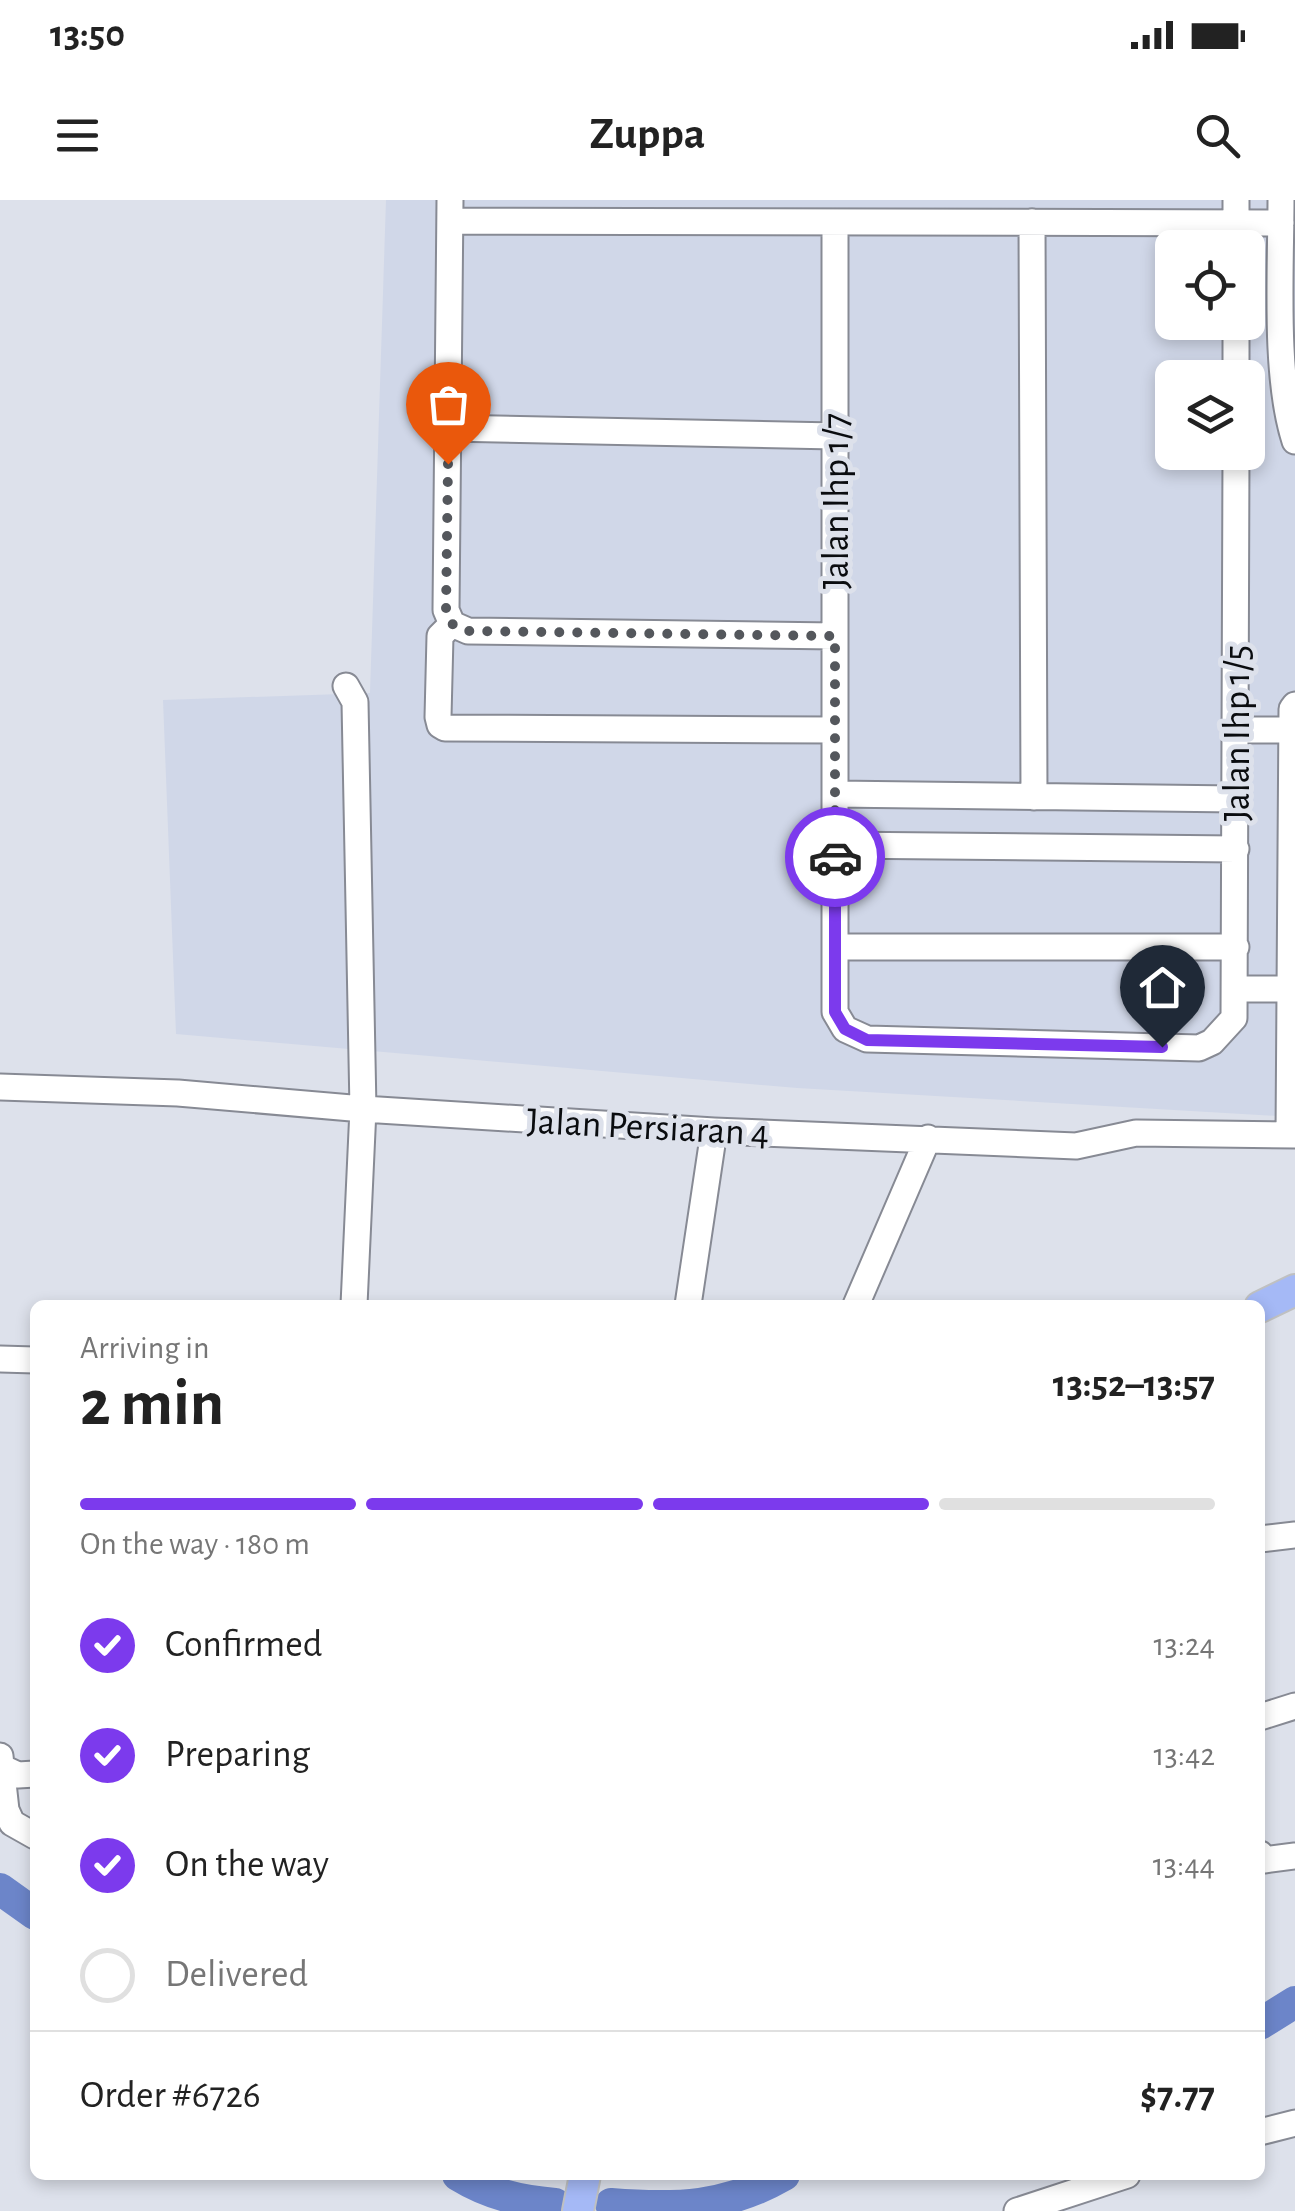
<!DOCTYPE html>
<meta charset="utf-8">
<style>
body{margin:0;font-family:"Alegreya Sans",sans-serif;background:#f2f2f2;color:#222;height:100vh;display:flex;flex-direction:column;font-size:38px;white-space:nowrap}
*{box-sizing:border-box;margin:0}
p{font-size:32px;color:#767676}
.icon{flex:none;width:55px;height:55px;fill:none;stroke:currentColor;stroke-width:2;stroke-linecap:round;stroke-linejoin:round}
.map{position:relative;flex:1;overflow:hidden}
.drawer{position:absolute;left:30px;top:1100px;width:1235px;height:880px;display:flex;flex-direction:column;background:#fff;border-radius:15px;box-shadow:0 5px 15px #0003}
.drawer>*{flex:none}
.controls{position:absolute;left:1155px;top:30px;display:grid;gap:20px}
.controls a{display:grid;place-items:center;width:110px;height:110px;border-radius:15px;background:#fff;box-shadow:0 5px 15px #0003;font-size:50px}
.pin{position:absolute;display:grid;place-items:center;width:85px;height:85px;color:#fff;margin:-102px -42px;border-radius:50% 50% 50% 0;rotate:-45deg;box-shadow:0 0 10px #0007}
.pin .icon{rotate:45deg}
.courier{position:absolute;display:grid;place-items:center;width:100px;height:100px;margin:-50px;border:8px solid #7c3aed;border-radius:50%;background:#fff;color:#222;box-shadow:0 2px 12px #0007}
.headline em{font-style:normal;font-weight:700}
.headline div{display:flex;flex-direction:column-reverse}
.headline{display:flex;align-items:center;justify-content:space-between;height:170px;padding:0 50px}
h1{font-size:65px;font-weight:700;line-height:75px}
.bar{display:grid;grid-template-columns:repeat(4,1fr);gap:15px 10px;align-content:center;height:120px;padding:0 50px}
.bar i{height:12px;border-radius:8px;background:#e0e0e0}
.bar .active{background:#7c3aed}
.bar p{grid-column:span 4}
.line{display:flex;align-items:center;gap:25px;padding:0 50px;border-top:2px solid #e0e0e0}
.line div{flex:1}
ol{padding:0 50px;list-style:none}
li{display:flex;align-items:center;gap:30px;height:110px}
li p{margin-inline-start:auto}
li .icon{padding:10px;border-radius:50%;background:#7c3aed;color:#fff;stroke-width:4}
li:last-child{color:#767676}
li i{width:55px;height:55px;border:5px solid #e0e0e0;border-radius:50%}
.status{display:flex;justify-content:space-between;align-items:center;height:70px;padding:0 50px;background:#fff;direction:ltr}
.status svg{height:28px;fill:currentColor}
header{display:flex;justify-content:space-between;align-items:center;height:130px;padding:0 50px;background:#fff;font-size:45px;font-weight:700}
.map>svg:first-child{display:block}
.built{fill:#d0d7e8;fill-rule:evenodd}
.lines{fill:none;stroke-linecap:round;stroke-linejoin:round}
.river{stroke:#6c85c9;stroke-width:32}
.minor-casing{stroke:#878a94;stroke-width:29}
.major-casing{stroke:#bfc0c1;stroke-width:34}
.minor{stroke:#fff;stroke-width:25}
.major{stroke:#a5b9f6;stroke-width:30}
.done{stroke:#54575c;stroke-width:10;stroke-dasharray:0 18}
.route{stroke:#7c3aed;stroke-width:12}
.labels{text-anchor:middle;stroke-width:10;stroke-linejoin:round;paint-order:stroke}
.street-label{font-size:38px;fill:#0a0c0f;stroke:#dde1eb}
</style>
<div class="status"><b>13:50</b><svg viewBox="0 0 49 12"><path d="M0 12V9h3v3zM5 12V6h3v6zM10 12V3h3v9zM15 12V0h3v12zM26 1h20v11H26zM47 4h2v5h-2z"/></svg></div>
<header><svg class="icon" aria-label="menu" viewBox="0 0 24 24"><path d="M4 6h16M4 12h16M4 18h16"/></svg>Zuppa<svg class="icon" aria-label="search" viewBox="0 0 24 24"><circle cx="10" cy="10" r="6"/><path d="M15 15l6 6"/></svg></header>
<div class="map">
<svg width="1295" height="2011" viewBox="0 0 1295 2011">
<rect width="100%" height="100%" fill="#dde1eb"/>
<path class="built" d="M386,0H1295V917L797,888L176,834L163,500L370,493ZM1172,48H1248V122H1172ZM1172,178H1248V252H1172Z"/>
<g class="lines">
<path class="river" d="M0,1689L35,1714
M1260,1824L1295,1802
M458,1975C489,1994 519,2001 555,2004
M611,2004C675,2009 727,2008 784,1975"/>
<defs>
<path id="minor" d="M450,0L446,410L452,424
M1281,0C1281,69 1274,177 1295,241
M450,21L1281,23
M835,22V812L845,829L867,839L1199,848L1212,842L1234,818L1236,252
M1032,22L1034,597
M1236,48V0
M1236,178V122
M448,228L835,236
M452,424L440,436L438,517L440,525L445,528L835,530
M452,424L468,431L835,436
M346,486L355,502L363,909L354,1105
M1236,530H1292
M835,594L1236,599
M835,645L1236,649
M835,747H1236
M1236,789H1289
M0,887L178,893L363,909L714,931L1076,946L1136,933L1295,935
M1289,935L1292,509L1295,505
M688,1105L714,931
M856,1105L928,938
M0,1159L35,1160
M1260,1339L1295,1335
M1260,1517L1295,1506
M0,1556L6,1610L12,1623L35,1636
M1,1567L18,1575L35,1574
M1260,1654L1264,1660L1295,1656
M1260,1932L1295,1923
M1017,2011L1127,1975"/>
<path id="major" d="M1260,1107L1295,1090
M578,2011L585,1975"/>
</defs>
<use href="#minor" class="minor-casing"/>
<use href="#major" class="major-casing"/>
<use href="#minor" class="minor"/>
<use href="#major" class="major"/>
</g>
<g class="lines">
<path class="done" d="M448,264L446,410L452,424L468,431L835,436V657"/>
<path class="route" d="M835,657V812L845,829L867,840L1162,847"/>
</g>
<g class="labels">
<g class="street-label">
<text transform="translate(835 301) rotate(-90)" y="13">Jalan Ihp 1/7</text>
<text transform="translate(1236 533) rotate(-90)" y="13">Jalan Ihp 1/5</text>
<text transform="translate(648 926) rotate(3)" y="13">Jalan Persiaran 4</text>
</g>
</g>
</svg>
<div class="controls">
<a><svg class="icon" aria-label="locate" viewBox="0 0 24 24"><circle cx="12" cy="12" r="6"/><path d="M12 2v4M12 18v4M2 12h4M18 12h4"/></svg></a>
<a><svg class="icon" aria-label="layers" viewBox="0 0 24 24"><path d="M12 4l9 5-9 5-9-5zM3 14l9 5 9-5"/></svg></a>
</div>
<div class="pin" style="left:448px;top:264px;background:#ea580c"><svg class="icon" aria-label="bag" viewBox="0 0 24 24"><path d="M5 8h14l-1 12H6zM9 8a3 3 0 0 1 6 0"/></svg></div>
<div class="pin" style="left:1162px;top:847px;background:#1f2937"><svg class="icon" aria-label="home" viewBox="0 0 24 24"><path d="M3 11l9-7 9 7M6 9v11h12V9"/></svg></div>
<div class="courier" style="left:835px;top:657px"><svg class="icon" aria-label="car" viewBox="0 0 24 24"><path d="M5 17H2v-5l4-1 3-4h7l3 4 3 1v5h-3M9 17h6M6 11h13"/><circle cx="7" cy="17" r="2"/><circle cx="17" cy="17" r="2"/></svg></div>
<section class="drawer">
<div class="headline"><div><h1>2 min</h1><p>Arriving in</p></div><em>13:52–13:57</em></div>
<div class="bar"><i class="active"></i><i class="active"></i><i class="active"></i><i></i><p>On the way · 180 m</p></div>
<ol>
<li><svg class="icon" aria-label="check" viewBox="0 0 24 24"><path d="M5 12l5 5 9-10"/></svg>Confirmed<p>13:24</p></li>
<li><svg class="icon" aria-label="check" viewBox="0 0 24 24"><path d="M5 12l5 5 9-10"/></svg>Preparing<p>13:42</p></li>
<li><svg class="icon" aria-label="check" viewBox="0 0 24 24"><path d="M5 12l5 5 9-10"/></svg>On the way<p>13:44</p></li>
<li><i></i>Delivered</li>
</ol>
<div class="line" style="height:130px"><div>Order #6726</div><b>$7.77</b></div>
</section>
</div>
